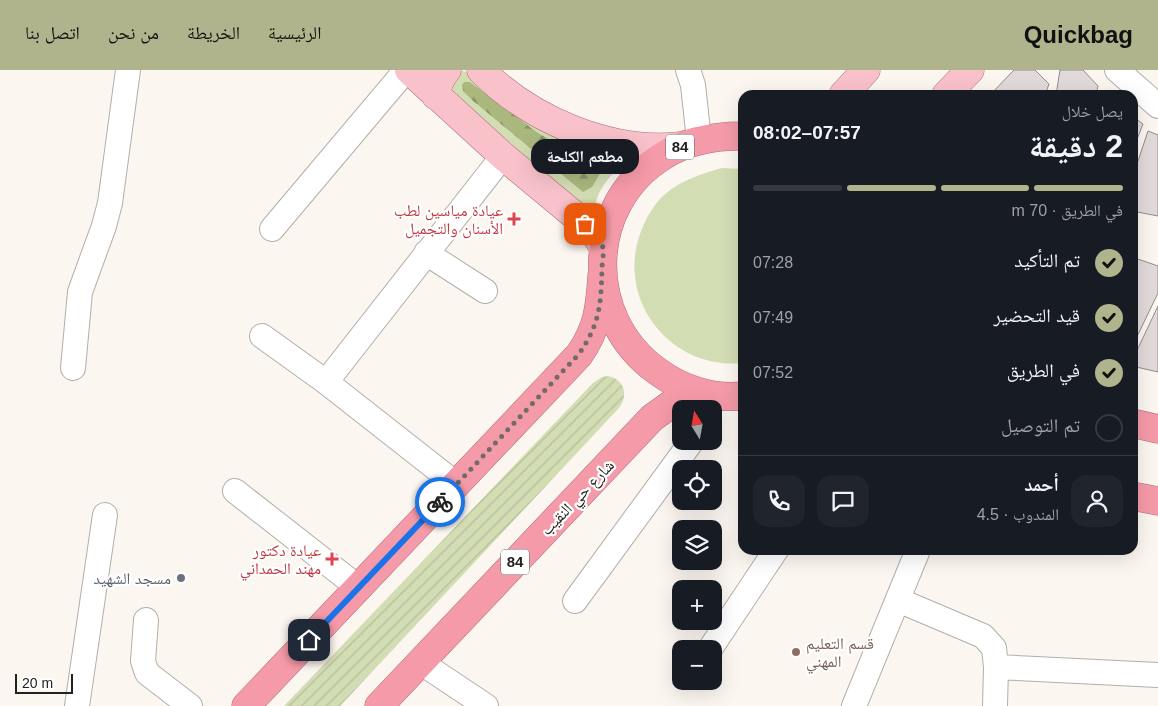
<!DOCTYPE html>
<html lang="ar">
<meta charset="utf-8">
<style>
body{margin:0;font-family:Helvetica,"Noto Naskh Arabic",sans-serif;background:#20242c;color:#f1f3f6;direction:rtl;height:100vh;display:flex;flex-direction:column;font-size:19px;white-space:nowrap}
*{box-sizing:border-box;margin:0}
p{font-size:16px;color:#9ea1a6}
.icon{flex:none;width:28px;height:28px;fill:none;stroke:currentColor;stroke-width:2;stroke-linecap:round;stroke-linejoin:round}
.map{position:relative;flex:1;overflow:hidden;direction:ltr}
.sheet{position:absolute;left:738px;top:20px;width:400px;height:465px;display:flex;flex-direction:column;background:#171b24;border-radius:15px;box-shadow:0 5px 20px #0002;direction:rtl}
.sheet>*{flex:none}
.needle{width:32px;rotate:349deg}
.buttons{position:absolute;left:672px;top:330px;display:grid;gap:10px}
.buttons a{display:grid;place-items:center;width:50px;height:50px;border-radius:10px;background:#171b24;box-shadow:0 5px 20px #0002;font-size:25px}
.scale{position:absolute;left:15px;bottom:12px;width:58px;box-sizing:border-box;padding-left:5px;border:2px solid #242220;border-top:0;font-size:14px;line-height:18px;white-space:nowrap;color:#242220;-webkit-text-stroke:4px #fff;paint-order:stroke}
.pin{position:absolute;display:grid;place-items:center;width:42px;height:42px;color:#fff;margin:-21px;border-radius:10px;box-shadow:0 2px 8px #0006}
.courier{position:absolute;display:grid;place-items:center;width:50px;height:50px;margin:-25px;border:4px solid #1a73e8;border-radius:50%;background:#fff;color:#222;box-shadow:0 1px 6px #0007}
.bubble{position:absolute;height:35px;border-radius:15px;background:#171b24;box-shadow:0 5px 20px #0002;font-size:16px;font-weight:800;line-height:35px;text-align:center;direction:rtl}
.overview em{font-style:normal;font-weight:800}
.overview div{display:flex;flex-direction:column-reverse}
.overview{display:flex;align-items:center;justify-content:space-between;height:85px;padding:0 15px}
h1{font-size:32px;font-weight:800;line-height:38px}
.bar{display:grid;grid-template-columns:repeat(4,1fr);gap:8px 5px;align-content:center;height:60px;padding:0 15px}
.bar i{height:6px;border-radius:4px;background:#363941}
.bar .active{background:#afb48c}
.bar p{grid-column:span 4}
.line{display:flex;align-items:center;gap:12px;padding:0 15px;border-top:1px solid #363941}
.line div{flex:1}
.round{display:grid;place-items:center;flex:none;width:52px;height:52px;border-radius:15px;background:#20242c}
ol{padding:0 15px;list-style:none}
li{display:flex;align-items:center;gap:15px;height:55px}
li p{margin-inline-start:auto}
li .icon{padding:5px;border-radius:50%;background:#afb48c;color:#111;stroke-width:4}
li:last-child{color:#9ea1a6}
li i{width:28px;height:28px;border:2px solid #363941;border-radius:50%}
header{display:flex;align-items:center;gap:30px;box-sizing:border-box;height:70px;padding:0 25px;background:#afb48c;color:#111}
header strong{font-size:24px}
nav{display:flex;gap:28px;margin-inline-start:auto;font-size:18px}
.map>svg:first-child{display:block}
.grass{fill:#d3ddb4}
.forest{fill:url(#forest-firs)}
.garden{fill:url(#garden-furrows)}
.building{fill:#e2dada;stroke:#948c8c}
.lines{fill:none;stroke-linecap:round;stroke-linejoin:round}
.minor-casing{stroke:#b3aeaa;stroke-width:26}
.major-casing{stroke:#ac7078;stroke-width:29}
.highway-casing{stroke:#ac7078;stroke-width:29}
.minor{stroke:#fff;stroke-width:24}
.major{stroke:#f9c2cb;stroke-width:28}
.highway{stroke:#f59aa8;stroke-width:28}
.done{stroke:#706c69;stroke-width:5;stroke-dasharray:0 9}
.route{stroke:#1a73e8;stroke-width:6}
.health-dot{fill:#e0444e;stroke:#fff;stroke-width:2}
.worship-dot{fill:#6b7280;stroke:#fff;stroke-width:2}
.education-dot{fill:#8d6e63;stroke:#fff;stroke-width:2}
.labels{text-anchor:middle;stroke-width:4.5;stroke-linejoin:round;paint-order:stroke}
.shield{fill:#fff;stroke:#666463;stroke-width:1}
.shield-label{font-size:15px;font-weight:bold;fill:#242220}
.health-label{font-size:16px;fill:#be3a42;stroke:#fff;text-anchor:end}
.street-label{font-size:16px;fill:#242220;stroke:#fff}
.worship-label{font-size:16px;fill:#5b616d;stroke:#fff;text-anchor:end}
.education-label{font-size:16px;fill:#785e54;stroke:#fff;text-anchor:start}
</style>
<header>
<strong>Quickbag</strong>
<nav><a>الرئيسية</a><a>الخريطة</a><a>من نحن</a><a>اتصل بنا</a></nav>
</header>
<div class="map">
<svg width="1158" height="636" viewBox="0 0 1158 636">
<defs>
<pattern id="forest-firs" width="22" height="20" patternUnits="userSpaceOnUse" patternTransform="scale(1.25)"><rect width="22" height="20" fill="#aab87e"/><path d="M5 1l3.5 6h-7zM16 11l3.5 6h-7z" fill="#8a9567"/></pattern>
<pattern id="garden-furrows" width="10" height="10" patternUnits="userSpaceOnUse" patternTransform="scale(1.25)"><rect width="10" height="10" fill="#d3ddb4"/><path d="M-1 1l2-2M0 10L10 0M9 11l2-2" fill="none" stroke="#b5bd9a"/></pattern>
</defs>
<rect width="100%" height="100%" fill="#fcf6f1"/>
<path class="grass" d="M458,0L472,3L627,86V91C607,108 598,118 593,144L451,22L449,7Z
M722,98L742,99V293C673,300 618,234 639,167C644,152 652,136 664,125C681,110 701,104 722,98Z"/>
<path class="forest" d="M464,12H470L538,63L560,76L586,86L603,89L607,92L592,117L583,122L472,30L463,21L462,15Z"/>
<path class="garden" d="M608,306C624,309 629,325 619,338L340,636H284L593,313L602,307Z"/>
<path class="building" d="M1014,0H1035L1049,14L1045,25H990Z
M1060,0H1083L1098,16L1096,25H1056Z
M1132,46L1143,54L1132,82Z
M1148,61L1158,65V146L1132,141V109Z
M1132,187L1158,196V223L1132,277Z
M1158,236V302L1132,296V291Z"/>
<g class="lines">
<defs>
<path id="minor" d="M688,0L693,15L699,70
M1117,0L1158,36
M272,159L406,0
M426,183L485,221
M262,266L326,312L456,414
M73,298L80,222L104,156L110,133L128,0
M326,312L503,86
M235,421L359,518
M898,530L983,566L994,578L996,597L995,636
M575,531L692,371
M146,550L143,591L147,603L190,636
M710,579L776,480
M420,592L486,636
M996,597L1158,605
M77,636L105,445
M854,636L918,480"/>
<path id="major" d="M409,0L503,86L585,154L595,164L603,177
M481,0C531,50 610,84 682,76
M843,25L866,0
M946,25L970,0
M436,26C437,15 440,8 447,0"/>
<path id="highway" d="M742,66C714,66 687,70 663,86C584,135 583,248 657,301C681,319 712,329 742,326
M1132,353L1158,359
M1132,426L1158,431
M246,636L579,285C598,258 600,237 602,205
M379,636L652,348L681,327L701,323"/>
</defs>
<use href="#minor" class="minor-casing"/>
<use href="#major" class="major-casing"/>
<use href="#highway" class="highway-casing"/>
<use href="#minor" class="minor"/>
<use href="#major" class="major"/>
<use href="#highway" class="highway"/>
</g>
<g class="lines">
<path class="done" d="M440,432L578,285C600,255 601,234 602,198C602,191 605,181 602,175C599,167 591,160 585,154"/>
<path class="route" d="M309,570L440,432"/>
</g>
<g class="health-dot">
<path d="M511.5 141.5h5v5h5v5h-5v5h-5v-5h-5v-5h5z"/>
<path d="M329.5 481.5h5v5h5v5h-5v5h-5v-5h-5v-5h5z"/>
</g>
<circle class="worship-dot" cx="181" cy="508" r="5"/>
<circle class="education-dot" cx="796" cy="582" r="5"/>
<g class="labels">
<g class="shield">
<rect x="666" y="64.5" width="28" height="25" rx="4"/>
<rect x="501" y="479.5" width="28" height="25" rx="4"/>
</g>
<g class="shield-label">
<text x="680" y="82">84</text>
<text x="515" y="497">84</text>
</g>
<g class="health-label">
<text x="503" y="146">عيادة مياسين لطب<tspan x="503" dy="18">الأسنان والتجميل</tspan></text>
<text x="321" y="486">عيادة دكتور<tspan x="321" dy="18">مهند الحمداني</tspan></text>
</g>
<g class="street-label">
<text transform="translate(577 427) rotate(-46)" y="6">شارع حي النقيب</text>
</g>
<g class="worship-label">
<text x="171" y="514">مسجد الشهيد</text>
</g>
<g class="education-label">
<text x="806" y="579">قسم التعليم<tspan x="806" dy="18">المهني</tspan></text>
</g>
</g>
</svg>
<div class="buttons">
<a><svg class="needle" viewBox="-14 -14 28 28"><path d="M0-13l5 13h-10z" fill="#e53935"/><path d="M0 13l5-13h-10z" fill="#9ea1a6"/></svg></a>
<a><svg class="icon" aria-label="locate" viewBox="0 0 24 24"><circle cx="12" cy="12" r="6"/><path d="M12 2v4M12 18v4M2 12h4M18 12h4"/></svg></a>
<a><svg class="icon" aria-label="layers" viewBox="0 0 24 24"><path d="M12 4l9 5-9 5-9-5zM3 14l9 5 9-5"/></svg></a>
<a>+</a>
<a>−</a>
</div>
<div class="scale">20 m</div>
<div class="pin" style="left:585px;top:154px;background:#ea580c"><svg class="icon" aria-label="bag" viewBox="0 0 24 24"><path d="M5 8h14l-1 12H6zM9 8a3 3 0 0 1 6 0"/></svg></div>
<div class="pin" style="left:309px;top:570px;background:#1f2937"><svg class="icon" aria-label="home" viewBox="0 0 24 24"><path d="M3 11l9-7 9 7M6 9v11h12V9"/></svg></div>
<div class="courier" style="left:440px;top:432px"><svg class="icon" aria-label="bike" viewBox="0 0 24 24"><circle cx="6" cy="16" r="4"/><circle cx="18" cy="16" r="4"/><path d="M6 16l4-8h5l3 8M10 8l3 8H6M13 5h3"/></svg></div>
<div class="bubble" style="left:531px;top:69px;width:108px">مطعم الكلحة</div>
<section class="sheet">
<div class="overview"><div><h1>2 دقيقة</h1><p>يصل خلال</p></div><em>07:57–08:02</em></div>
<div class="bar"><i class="active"></i><i class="active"></i><i class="active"></i><i></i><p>في الطريق · 70 m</p></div>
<ol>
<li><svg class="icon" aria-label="check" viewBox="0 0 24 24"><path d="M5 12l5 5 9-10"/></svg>تم التأكيد<p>07:28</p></li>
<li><svg class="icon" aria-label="check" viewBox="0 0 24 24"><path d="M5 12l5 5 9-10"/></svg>قيد التحضير<p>07:49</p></li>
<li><svg class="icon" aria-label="check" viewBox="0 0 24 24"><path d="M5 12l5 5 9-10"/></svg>في الطريق<p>07:52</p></li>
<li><i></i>تم التوصيل</li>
</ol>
<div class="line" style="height:90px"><a class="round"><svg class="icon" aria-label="person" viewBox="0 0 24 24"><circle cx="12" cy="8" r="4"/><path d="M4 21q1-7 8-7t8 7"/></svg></a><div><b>أحمد</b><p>المندوب · 4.5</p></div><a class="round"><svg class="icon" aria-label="chat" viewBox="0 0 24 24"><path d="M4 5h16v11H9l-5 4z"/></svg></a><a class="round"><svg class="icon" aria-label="phone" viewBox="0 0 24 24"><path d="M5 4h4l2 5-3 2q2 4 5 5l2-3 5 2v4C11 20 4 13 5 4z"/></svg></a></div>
</section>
</div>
